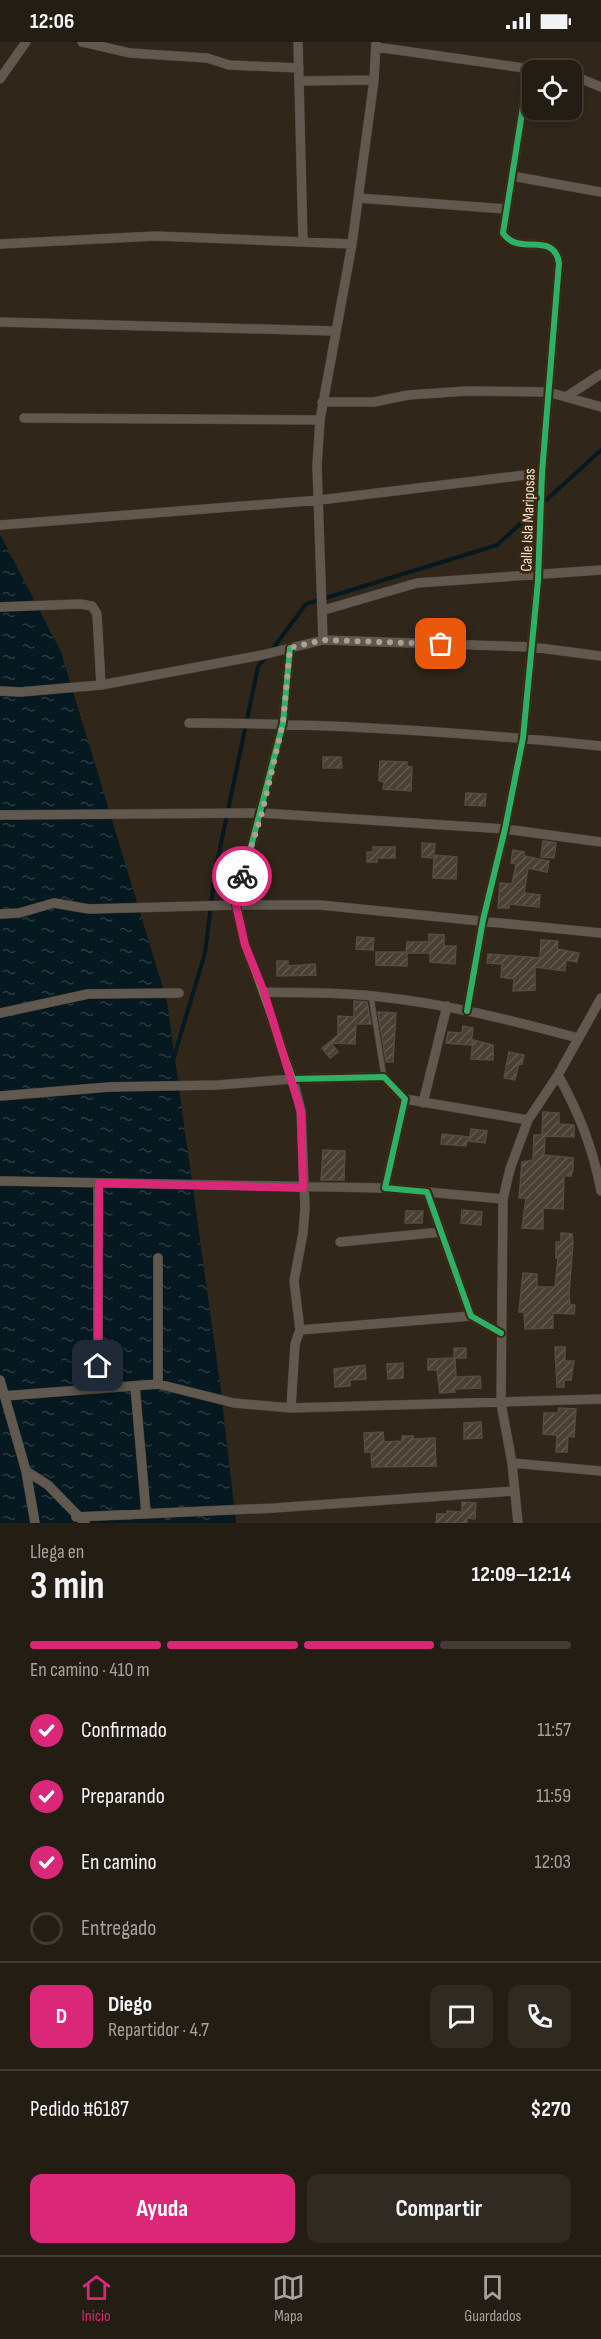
<!DOCTYPE html>
<html lang="es">
<meta charset="utf-8">
<style>
body{margin:0;font-family:"Sofia Sans Condensed",sans-serif;background:#302a22;color:#f1f3f6;height:100vh;display:flex;flex-direction:column;font-size:22px;white-space:nowrap}
*{box-sizing:border-box;margin:0}
p{font-size:20px;color:#a3a2a0}
.icon{flex:none;width:33px;height:33px;fill:none;stroke:currentColor;stroke-width:2;stroke-linecap:round;stroke-linejoin:round}
.map{position:relative;height:1481px;overflow:hidden}
.details{display:flex;flex-direction:column;background:#241d14;flex:1}
.details>*{flex:none}
.controls{position:absolute;left:522px;top:18px;display:grid;gap:12px}
.controls a{display:grid;place-items:center;width:60px;height:60px;border-radius:12px;background:#241d14;box-shadow:0 3px 9px #0003,0 0 0 2px #413b34;font-size:30px}
.pin{position:absolute;display:grid;place-items:center;width:51px;height:51px;color:#fff;margin:-26px;border-radius:12px;box-shadow:0 3px 9px #0006}
.courier{position:absolute;display:grid;place-items:center;width:60px;height:60px;margin:-30px;border:4px solid #db2777;border-radius:50%;background:#fff;color:#222;box-shadow:0 2px 8px #0007}
.headline em{font-style:normal;font-weight:700}
.headline div{display:flex;flex-direction:column-reverse}
.headline{display:flex;align-items:center;justify-content:space-between;height:102px;padding:0 30px}
h1{font-size:39px;font-weight:700;line-height:45px}
.bar{display:grid;grid-template-columns:repeat(4,1fr);gap:9px 6px;align-content:center;height:72px;padding:0 30px}
.bar i{height:8px;border-radius:4px;background:#413b34}
.bar .active{background:#db2777}
.bar p{grid-column:span 4}
.line{display:flex;align-items:center;gap:15px;padding:0 30px;border-top:2px solid #413b34}
.line div{flex:1}
.round{display:grid;place-items:center;flex:none;width:63px;height:63px;border-radius:12px;background:#302a22}
ol{padding:0 30px;list-style:none}
li{display:flex;align-items:center;gap:18px;height:66px}
li p{margin-inline-start:auto}
li .icon{padding:6px;border-radius:50%;background:#db2777;color:#fff;stroke-width:4}
li:last-child{color:#a3a2a0}
li i{width:33px;height:33px;border:3px solid #413b34;border-radius:50%}
.primary-button{display:flex;gap:12px;margin-top:auto;padding:12px 30px}
.primary-button a{flex:1;height:69px;border-radius:12px;background:#db2777;color:#fff;font-size:24px;font-weight:700;line-height:69px;text-align:center}
.primary-button a+a{background:#302a22;color:#f1f3f6}
.status{display:flex;justify-content:space-between;align-items:center;height:42px;padding:0 30px;background:#241d14;direction:ltr}
.status svg{height:16px;fill:currentColor}
.tab-bar{display:flex;justify-content:space-around;align-items:center;height:84px;border-top:2px solid #413b34;background:#241d14;font-size:16px;color:#a3a2a0}
.tab-bar a{display:grid;justify-items:center;gap:3px}
.tab-bar .active{color:#db2777}
.map>svg:first-child{display:block}
.water{fill:url(#water-ripples)}
.lines{fill:none;stroke-linecap:round;stroke-linejoin:round}
.stream{stroke:#061920;stroke-width:4}
.building{fill:url(#building-hatch);stroke:#554d42;stroke-width:1.5}
.service-casing{stroke:#4b4239;stroke-width:6}
.minor-casing{stroke:#4b4239;stroke-width:10}
.service{stroke:#615950;stroke-width:4.5}
.minor{stroke:#615950;stroke-width:9}
.cycleway-casing{stroke:#3a2810;stroke-width:10}
.cycleway{stroke:#2db169;stroke-width:6}
.done{stroke:#aca193;stroke-width:6;stroke-dasharray:0 10.8}
.route{stroke:#db2777;stroke-width:8}
.labels{text-anchor:middle;stroke-width:6;stroke-linejoin:round;paint-order:stroke}
.street-label{font-size:16px;fill:#eee2d4;stroke:#3a2810}
</style>
<div class="status"><b>12:06</b><svg viewBox="0 0 49 12"><path d="M0 12V9h3v3zM5 12V6h3v6zM10 12V3h3v9zM15 12V0h3v12zM26 1h20v11H26zM47 4h2v5h-2z"/></svg></div>
<div class="map">
<svg width="601" height="1481" viewBox="0 0 601 1481">
<defs>
<pattern id="water-ripples" width="26" height="14" patternUnits="userSpaceOnUse" patternTransform="scale(1.5)"><rect width="26" height="14" fill="#061920"/><path d="M2 4q2-2 4 0t4 0M15 11q2-2 4 0t4 0" fill="none" stroke="#2b3a40"/></pattern>
<pattern id="building-hatch" width="6" height="6" patternUnits="userSpaceOnUse" patternTransform="scale(1.5)"><rect width="6" height="6" fill="#493f32"/><path d="M-1 1l2-2M0 6l6-6M5 7l2-2" fill="none" stroke="#645a4f"/></pattern>
</defs>
<rect width="100%" height="100%" fill="#30271a"/>
<path class="water" d="M0,492L61,610L167,959L221,1349L236,1481H0Z"/>
<g class="lines">
<path class="stream" d="M271,609L306,562L497,503L601,408
M173,1018L205,911L215,830L258,625L266,615"/>
</g>
<path class="building" d="M323,715H341L342,726H323Z
M380,719L407,720V724L412,725L411,749L383,747L384,740L379,739Z
M466,751L486,752L485,764L465,763Z
M543,799L556,801L554,816L541,815Z
M422,801L435,802L434,813L457,815L456,837L433,836L434,816L422,815Z
M373,805H395V816H377V820H367V810H373Z
M513,808L524,810V814L549,819L547,830L528,826L524,851L540,853L539,865L509,862V866H498L500,841L512,842L516,822L511,821Z
M429,892L444,893V904H456L455,922L430,920V911H407V924L376,923V910H406L407,900H429Z
M357,895L374,896L373,908L356,907Z
M541,898L558,899L557,907L579,911L577,920L566,918L565,929L535,925V948L513,949L514,937L501,935L502,922L487,921L488,912L540,916Z
M277,919H288V924L315,922L316,933L277,934Z
M354,959L367,960L371,982H356L355,1002L331,1001L338,1010L330,1016L322,1006L338,993V974L354,975Z
M378,970L396,971L393,1020H386Z
M463,984L473,986L471,1003L446,1001L448,990L462,991Z
M473,998L493,1003V1018L471,1017Z
M509,1010L524,1013L522,1022L519,1021L515,1038L504,1036Z
M543,1070L559,1071V1082L574,1083V1095L545,1094L544,1113L573,1116V1128L571,1134H564L563,1167L543,1166V1187L522,1186L526,1156H519L522,1120L533,1118L534,1093H542Z
M471,1087L487,1089L485,1101L469,1099Z
M442,1092L468,1095L466,1104L441,1102Z
M323,1108L345,1109L344,1138H321Z
M462,1168L482,1170L481,1183L461,1181Z
M406,1169H423L422,1181H405Z
M561,1191L572,1192L573,1200L569,1252L570,1263H575L574,1272L553,1271V1286L525,1287L524,1270H519L523,1231L537,1232V1245H555L558,1216H556V1200H561Z
M555,1305H565V1319H574L571,1338H564V1345H557Z
M454,1306H466V1316H455L456,1335L480,1334L481,1346L454,1347L455,1350L440,1351L437,1328H428V1317L454,1316Z
M403,1321V1336L388,1337L387,1322Z
M365,1323L366,1337L350,1338V1344L335,1345L334,1327Z
M559,1366L576,1367L574,1395L568,1394L567,1410H556L557,1393L543,1392L544,1371H558Z
M481,1380L482,1396L464,1397V1381Z
M383,1390L384,1400L402,1399V1394H413V1397L435,1396L436,1424L372,1425L371,1410H365L364,1391Z
M462,1460L476,1461L475,1477L467,1476V1481H436L437,1472H447V1469L460,1470L462,1473Z"/>
<g class="lines">
<defs>
<path id="service" d="M371,954L384,1035"/>
<path id="minor" d="M82,0L130,11L207,16L229,23L299,26
M298,0L303,200
M376,5L538,28
M572,33L601,45
M0,37L26,0
M299,39L374,38
M512,134L601,150
M358,156L506,167
M0,202L156,194L352,202
M0,280L334,289
M566,355L601,332
M322,360H374L408,353L467,349L548,350L601,365
M24,376L320,378
M0,483L320,458L542,431
M0,565L80,562L92,564L97,572L101,643
M324,568L417,541L601,528
M323,598L317,424L320,378L352,202L374,38L376,0
M290,606L283,681L236,863L245,903L293,1037L384,1035L405,1057L385,1146L427,1150L471,1274L501,1291
M0,649L20,650L101,643L262,613L323,598L532,605L601,614
M189,681C326,681 464,690 601,704
M0,773L262,771L505,787L601,800
M0,872L19,871L54,861L89,867L236,863H320L601,891
M264,950C300,951 337,950 373,954C443,961 511,978 578,996
M467,969L483,878L505,787L523,696L538,539L542,431L559,221C554,188 518,215 503,191L529,27
M0,971L88,952L179,951
M558,1033C579,1071 593,1106 601,1149
M0,1054L109,1045L217,1043L293,1037L301,1069L305,1166L303,1191L294,1239L300,1288L295,1302L291,1366
M405,1057L528,1078
M423,1061L447,964
M0,1139L385,1146
M427,1150L503,1157
M340,1200L441,1190
M300,1288L471,1274
M0,1338L26,1429L35,1481
M158,1342V1216
M135,1344L146,1471
M98,1347V1141
M4,1354L158,1342L234,1361L291,1366L601,1357
M512,1421L601,1429
M26,1429L48,1443L85,1481
M76,1475L274,1466L515,1449
M518,1481L512,1421L501,1361L503,1157L510,1127L528,1078L558,1033L601,956"/>
</defs>
<use href="#service" class="service-casing"/>
<use href="#minor" class="minor-casing"/>
<use href="#service" class="service"/>
<use href="#minor" class="minor"/>
<defs>
<path id="cycleway" d="M290,606L283,681L236,863L245,903L293,1037L384,1035L405,1057L385,1146L427,1150L471,1274L501,1291
M467,969L483,878L505,787L523,696L538,539L542,431L559,221C554,188 518,215 503,191L529,27"/>
</defs>
<use href="#cycleway" class="cycleway-casing"/>
<use href="#cycleway" class="cycleway"/>
</g>
<g class="lines">
<path class="done" d="M242,834L262,771L283,681L290,606L323,598L441,602"/>
<path class="route" d="M98,1324L99,1141L303,1146L301,1070L264,950L245,903L236,863L242,834"/>
</g>
<g class="labels">
<g class="street-label">
<text transform="translate(527 478) rotate(-88)" y="6">Calle Isla Mariposas</text>
</g>
</g>
</svg>
<div class="controls">
<a><svg class="icon" aria-label="locate" viewBox="0 0 24 24"><circle cx="12" cy="12" r="6"/><path d="M12 2v4M12 18v4M2 12h4M18 12h4"/></svg></a>
</div>
<div class="pin" style="left:441px;top:602px;background:#ea580c"><svg class="icon" aria-label="bag" viewBox="0 0 24 24"><path d="M5 8h14l-1 12H6zM9 8a3 3 0 0 1 6 0"/></svg></div>
<div class="pin" style="left:98px;top:1324px;background:#1f2937"><svg class="icon" aria-label="home" viewBox="0 0 24 24"><path d="M3 11l9-7 9 7M6 9v11h12V9"/></svg></div>
<div class="courier" style="left:242px;top:834px"><svg class="icon" aria-label="bike" viewBox="0 0 24 24"><circle cx="6" cy="16" r="4"/><circle cx="18" cy="16" r="4"/><path d="M6 16l4-8h5l3 8M10 8l3 8H6M13 5h3"/></svg></div>
</div>
<section class="details">
<div class="headline"><div><h1>3 min</h1><p>Llega en</p></div><em>12:09–12:14</em></div>
<div class="bar"><i class="active"></i><i class="active"></i><i class="active"></i><i></i><p>En camino · 410 m</p></div>
<ol>
<li><svg class="icon" aria-label="check" viewBox="0 0 24 24"><path d="M5 12l5 5 9-10"/></svg>Confirmado<p>11:57</p></li>
<li><svg class="icon" aria-label="check" viewBox="0 0 24 24"><path d="M5 12l5 5 9-10"/></svg>Preparando<p>11:59</p></li>
<li><svg class="icon" aria-label="check" viewBox="0 0 24 24"><path d="M5 12l5 5 9-10"/></svg>En camino<p>12:03</p></li>
<li><i></i>Entregado</li>
</ol>
<div class="line" style="height:108px"><b class="round" style="background:#db2777;color:#fff">D</b><div><b>Diego</b><p>Repartidor · 4.7</p></div><a class="round"><svg class="icon" aria-label="chat" viewBox="0 0 24 24"><path d="M4 5h16v11H9l-5 4z"/></svg></a><a class="round"><svg class="icon" aria-label="phone" viewBox="0 0 24 24"><path d="M5 4h4l2 5-3 2q2 4 5 5l2-3 5 2v4C11 20 4 13 5 4z"/></svg></a></div>
<div class="line" style="height:78px"><div>Pedido #6187</div><b>$270</b></div>
<div class="primary-button"><a>Ayuda</a><a>Compartir</a></div>
</section>
<nav class="tab-bar">
<a class="active"><svg class="icon" aria-label="home" viewBox="0 0 24 24"><path d="M3 11l9-7 9 7M6 9v11h12V9"/></svg>Inicio</a>
<a><svg class="icon" aria-label="map" viewBox="0 0 24 24"><path d="M3 6l6-2 6 2 6-2v14l-6 2-6-2-6 2zM9 4v14M15 6v14"/></svg>Mapa</a>
<a><svg class="icon" aria-label="saved" viewBox="0 0 24 24"><path d="M7 4h10v16l-5-4-5 4z"/></svg>Guardados</a>
</nav>
